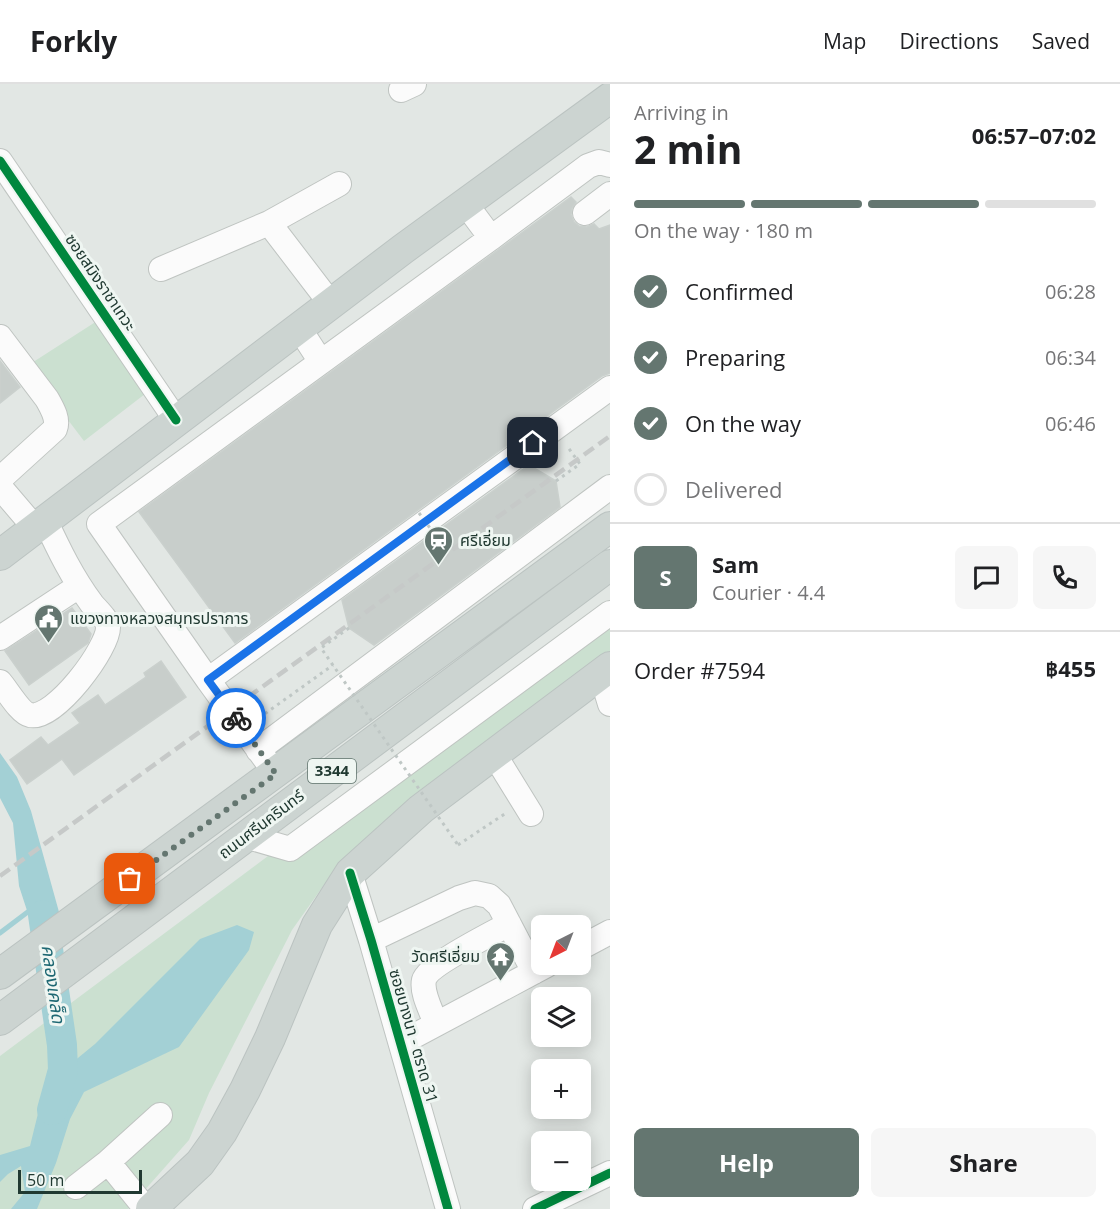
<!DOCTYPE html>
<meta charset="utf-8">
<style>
body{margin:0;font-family:"Open Sans","Noto Sans Thai",sans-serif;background:#f6f6f6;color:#202124;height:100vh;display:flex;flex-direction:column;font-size:22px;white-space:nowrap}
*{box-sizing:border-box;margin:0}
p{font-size:20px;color:#757577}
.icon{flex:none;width:33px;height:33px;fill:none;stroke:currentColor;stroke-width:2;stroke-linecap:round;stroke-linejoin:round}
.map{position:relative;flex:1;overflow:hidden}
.sheet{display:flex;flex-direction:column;background:#fff;width:510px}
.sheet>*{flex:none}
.needle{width:39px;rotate:222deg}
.controls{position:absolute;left:531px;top:831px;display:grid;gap:12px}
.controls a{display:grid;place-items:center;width:60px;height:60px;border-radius:9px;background:#fff;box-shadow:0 3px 15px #0003;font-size:30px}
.scale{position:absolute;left:18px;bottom:15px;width:124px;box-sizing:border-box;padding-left:6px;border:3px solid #203931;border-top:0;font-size:16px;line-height:21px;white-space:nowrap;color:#203931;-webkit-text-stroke:4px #eff6f2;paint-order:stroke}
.pin{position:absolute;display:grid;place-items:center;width:51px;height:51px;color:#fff;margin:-26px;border-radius:12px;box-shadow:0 3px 9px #0006}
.courier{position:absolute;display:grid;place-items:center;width:60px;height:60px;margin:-30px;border:4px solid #1a73e8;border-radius:50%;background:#fff;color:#222;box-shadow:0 2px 8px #0007}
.overview em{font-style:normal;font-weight:700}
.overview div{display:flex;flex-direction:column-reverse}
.overview{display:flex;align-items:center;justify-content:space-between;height:102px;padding:0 24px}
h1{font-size:39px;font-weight:700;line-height:45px}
.bar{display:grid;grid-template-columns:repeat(4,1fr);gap:9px 6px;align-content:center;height:72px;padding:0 24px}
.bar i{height:8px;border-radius:4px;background:#e0e0e0}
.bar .active{background:#647670}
.bar p{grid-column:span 4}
.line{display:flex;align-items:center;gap:15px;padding:0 24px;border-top:2px solid #e0e0e0}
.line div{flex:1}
.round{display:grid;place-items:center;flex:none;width:63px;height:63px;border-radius:9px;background:#f6f6f6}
ol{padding:0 24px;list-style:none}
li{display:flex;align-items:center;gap:18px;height:66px}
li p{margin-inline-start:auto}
li .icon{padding:6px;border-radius:50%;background:#647670;color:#fff;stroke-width:4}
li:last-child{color:#757577}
li i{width:33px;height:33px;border:3px solid #e0e0e0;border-radius:50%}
.primary-button{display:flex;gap:12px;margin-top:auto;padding:12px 24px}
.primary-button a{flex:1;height:69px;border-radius:9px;background:#647670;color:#fff;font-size:24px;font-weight:700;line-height:69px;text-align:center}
.primary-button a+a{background:#f6f6f6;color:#202124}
header{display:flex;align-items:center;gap:36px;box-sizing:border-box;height:84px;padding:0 30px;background:#fff;border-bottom:2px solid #e0e0e0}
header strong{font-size:28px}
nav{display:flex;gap:33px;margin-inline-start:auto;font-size:21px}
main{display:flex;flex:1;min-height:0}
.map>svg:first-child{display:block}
.green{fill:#cbe0d0}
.water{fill:#a3d0d5}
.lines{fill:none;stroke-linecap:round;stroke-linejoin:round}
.stream{stroke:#a3d0d5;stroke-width:5}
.river{stroke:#a3d0d5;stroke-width:30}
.building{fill:#c8cecb;stroke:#cad0cd;stroke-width:1.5}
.minor-casing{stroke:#bfc4c1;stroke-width:26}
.major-casing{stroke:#bbc3c1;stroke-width:32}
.path{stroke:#bfc7c5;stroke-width:3;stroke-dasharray:3 4.5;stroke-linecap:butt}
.minor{stroke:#fbfbfb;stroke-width:24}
.major{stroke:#ccd4d1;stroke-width:30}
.rail{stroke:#c6c9c8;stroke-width:4.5;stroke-dasharray:12 6;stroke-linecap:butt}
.path-bridge{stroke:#bfc7c5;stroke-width:3;stroke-dasharray:3 4.5;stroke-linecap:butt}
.cycleway-casing{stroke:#eff6f2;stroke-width:13}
.cycleway{stroke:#00873e;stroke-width:9}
.done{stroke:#647670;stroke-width:6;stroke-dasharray:0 10.8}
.route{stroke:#1a73e8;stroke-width:8}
.labels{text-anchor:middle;stroke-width:6;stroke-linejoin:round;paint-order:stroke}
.shield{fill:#eff6f2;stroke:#5e726b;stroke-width:1.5}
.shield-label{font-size:15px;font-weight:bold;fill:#203931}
.street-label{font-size:16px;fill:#203931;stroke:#eff6f2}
.poi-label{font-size:16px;fill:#203931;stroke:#eff6f2;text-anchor:start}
.water-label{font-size:18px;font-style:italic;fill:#1d6772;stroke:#eff6f2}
</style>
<header>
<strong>Forkly</strong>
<nav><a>Map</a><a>Directions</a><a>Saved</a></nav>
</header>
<main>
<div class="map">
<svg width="610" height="1125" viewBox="0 0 610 1125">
<rect width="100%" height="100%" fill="#e2e7e4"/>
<path class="green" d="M97,237L145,310L84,357L27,282Z
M610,517V567L450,684L336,784L292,846L209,1009L189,1056L128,1125H0V972Z"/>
<path class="water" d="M0,669L17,693L31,727L59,828L33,845L19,802L13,739L0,714Z
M237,841L254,848L249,866L179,963L84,1008L70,1035L56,1079L37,1125H11L25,1108L21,1082L8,1090L0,1098V1071L30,1062L45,1001L95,960L200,855Z"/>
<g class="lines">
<path class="stream" d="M0,849L33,824"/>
<path class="river" d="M43,831L62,961L63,986L52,1026"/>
</g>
<path class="building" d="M571,113L576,118L572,124L571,131L574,138L579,142L587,143L594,140L599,145L610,141V289L602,292L235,559L139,428Z
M0,277L20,303L0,319Z
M529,381L556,397L560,423L374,561L349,544L342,516Z
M72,524L91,550L88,559L29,601L5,567Z
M161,577L186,613L74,691L62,675L27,700L10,676L41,653L48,661L80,639L72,629L98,611L105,621L146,593L144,589Z"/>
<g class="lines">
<defs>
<path id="minor" d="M401,6L414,0
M0,77L176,336
M465,119L491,154L588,82L599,78L610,81
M585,129L610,110
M161,185L269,139
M331,220L269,139L339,100
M299,244L321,278
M0,253L47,315C52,324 59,335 55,345L0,395
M0,403L35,444
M0,554L79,502
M601,590L610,620
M208,596L99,440L491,154
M0,598C7,606 20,629 30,631C54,637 110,563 108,542C107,535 97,526 92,520C72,493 59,466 45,436
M258,666L610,403
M494,670L531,730
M276,690L208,596L610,304
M245,752L290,765L610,529
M350,789L371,856L448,1125
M371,856L459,814L475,809L489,812L499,821L534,888
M580,864L610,848
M436,940C432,928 421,909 424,896C428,881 493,849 509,840
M401,959L547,881
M108,1078L146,1125
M76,1103L108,1078L160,1031
M535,1125L610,1089"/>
<path id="major" d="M0,471L403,165L610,14
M0,890L610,443
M0,936L610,481
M151,1125L200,1079L222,1048L245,1006L270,954L317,841L350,789L421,725L610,583"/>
</defs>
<use href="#minor" class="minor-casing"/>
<use href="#major" class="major-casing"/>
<path class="path" d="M556,397L580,380L567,362
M259,634L333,581
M458,761L506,729"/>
<use href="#minor" class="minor"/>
<use href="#major" class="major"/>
<path class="rail" d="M0,792L610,352"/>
<path class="path-bridge" d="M419,429L430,444
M349,544L321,564L458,761"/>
<defs>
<path id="cycleway" d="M0,77L176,336
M350,789L371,856L448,1125
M535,1125L610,1089"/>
</defs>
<use href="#cycleway" class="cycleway-casing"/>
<use href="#cycleway" class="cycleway"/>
</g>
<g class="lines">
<path class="done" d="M130,795L276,690L236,634"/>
<path class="route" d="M236,634L208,596L533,359"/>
</g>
<defs>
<symbol id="station-pin" viewBox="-11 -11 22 30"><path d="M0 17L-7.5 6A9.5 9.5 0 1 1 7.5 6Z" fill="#647670" stroke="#eff6f2"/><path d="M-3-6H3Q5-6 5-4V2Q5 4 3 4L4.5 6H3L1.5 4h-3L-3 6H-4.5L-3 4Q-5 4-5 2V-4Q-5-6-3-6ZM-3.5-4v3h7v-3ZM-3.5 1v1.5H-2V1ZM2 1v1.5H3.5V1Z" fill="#fff"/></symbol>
<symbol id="civic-pin" viewBox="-11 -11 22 30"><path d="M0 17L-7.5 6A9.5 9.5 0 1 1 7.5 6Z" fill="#647670" stroke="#eff6f2"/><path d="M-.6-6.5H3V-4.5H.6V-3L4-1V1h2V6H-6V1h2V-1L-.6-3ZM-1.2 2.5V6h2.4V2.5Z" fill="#fff"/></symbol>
<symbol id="temple-pin" viewBox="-11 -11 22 30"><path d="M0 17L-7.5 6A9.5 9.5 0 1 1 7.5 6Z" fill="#647670" stroke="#eff6f2"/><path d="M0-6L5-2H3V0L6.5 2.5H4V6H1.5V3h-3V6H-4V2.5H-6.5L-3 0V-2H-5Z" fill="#fff"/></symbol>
</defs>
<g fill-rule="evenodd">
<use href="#station-pin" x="422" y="440" width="33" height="45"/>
<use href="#civic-pin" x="32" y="518" width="33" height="45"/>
<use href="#temple-pin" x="484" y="856" width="33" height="45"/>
</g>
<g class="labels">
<rect class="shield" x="308" y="675" width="48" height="24" rx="4.5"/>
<g class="shield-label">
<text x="332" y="692">3344</text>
</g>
<g class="street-label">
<text transform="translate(101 198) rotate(56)" y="6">ซอยสมิงราชาเทวะ</text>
<text transform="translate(261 740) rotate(-37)" y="6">ถนนศรีนครินทร์</text>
<text transform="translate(414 952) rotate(74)" y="6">ซอยบางนา - ตราด 31</text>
</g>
<g class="poi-label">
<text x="460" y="462">ศรีเอี่ยม</text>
<text x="70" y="540">แขวงทางหลวงสมุทรปราการ</text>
<text x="480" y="878" text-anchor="end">วัดศรีเอี่ยม</text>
</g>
<g class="water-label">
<text transform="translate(53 900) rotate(82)" y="6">คลองเคล็ด</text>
</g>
</g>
</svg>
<div class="controls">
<a><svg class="needle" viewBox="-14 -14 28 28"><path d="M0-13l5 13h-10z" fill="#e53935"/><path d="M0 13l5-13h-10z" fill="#757577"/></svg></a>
<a><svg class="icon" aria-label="layers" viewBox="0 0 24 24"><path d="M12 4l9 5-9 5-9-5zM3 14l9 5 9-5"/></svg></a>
<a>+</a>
<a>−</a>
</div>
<div class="scale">50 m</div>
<div class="pin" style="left:130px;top:795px;background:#ea580c"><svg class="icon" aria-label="bag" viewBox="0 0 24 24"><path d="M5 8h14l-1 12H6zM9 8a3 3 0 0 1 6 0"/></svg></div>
<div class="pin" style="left:533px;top:359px;background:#1f2937"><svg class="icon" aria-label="home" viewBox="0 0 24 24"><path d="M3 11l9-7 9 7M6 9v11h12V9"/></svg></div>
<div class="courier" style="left:236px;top:634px"><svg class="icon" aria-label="bike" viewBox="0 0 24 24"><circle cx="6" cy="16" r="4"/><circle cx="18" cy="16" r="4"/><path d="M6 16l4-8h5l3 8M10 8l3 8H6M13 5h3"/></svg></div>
</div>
<section class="sheet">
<div class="overview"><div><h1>2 min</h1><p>Arriving in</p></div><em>06:57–07:02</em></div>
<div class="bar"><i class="active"></i><i class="active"></i><i class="active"></i><i></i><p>On the way · 180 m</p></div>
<ol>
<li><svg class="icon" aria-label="check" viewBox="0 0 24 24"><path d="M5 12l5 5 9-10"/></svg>Confirmed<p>06:28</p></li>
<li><svg class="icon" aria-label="check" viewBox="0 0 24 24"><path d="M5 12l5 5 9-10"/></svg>Preparing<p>06:34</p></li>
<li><svg class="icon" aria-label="check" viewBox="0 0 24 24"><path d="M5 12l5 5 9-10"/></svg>On the way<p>06:46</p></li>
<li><i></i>Delivered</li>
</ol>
<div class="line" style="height:108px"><b class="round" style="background:#647670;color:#fff">S</b><div><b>Sam</b><p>Courier · 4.4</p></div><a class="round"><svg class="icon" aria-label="chat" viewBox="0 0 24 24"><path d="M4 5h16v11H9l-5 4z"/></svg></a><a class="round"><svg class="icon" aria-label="phone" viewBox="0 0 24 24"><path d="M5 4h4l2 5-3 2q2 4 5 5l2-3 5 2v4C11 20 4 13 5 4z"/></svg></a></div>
<div class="line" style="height:78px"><div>Order #7594</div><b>฿455</b></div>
<div class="primary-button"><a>Help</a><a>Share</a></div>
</section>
</main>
